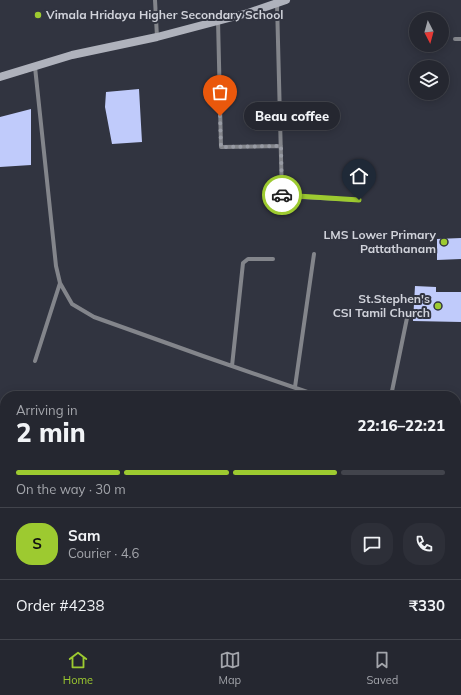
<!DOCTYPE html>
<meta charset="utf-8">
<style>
body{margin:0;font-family:Mulish,sans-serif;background:#2d2f38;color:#f1f3f6;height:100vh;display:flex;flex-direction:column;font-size:15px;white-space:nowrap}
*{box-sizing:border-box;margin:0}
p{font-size:13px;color:#a3a5ab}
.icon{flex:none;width:22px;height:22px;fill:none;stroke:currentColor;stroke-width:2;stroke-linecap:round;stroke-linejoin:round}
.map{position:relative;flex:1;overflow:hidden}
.panel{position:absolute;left:0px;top:391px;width:461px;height:248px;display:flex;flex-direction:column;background:#252730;border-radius:16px 16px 0 0;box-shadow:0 2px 10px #0003,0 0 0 1px #42444c}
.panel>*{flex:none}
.needle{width:26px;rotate:174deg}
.controls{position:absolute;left:409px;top:12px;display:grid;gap:8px}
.controls a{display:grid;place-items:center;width:40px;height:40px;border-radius:50%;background:#252730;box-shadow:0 2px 10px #0003,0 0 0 1px #42444c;font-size:20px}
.pin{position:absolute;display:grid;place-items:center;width:34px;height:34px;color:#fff;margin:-41px -17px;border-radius:50% 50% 50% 0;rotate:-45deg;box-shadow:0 0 4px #0007}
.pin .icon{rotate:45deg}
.courier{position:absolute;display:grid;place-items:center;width:40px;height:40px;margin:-20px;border:3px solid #9dca30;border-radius:50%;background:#fff;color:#222;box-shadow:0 1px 5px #0007}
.bubble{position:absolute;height:28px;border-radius:14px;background:#252730;box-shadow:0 2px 10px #0003,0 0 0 1px #42444c;font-size:13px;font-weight:800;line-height:28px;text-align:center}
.summary em{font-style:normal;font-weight:800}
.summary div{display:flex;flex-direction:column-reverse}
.summary{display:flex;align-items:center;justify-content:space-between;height:68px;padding:0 16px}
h1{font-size:26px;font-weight:800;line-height:30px}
.bar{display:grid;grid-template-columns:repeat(4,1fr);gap:6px 4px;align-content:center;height:48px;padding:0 16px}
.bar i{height:5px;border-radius:3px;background:#42444c}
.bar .on{background:#9dca30}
.bar p{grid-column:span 4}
.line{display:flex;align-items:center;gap:10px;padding:0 16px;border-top:1px solid #42444c}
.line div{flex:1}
.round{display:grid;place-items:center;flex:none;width:42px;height:42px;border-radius:16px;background:#2d2f38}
.dock{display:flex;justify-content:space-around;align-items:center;height:56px;border-top:1px solid #42444c;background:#252730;font-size:11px;color:#a3a5ab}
.dock a{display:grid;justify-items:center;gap:2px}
.dock .on{color:#9dca30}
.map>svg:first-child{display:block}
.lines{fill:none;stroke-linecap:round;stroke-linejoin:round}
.stream{stroke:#130f51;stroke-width:5.5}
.building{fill:#c0cbfb}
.minor{stroke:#83858b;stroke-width:4}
.secondary{stroke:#afb2bc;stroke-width:8}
.rail-casing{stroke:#9da0a9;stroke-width:4.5}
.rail{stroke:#313440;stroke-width:3;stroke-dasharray:9;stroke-linecap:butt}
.done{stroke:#989ba4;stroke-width:4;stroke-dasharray:0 7.2}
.route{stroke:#9dca30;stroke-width:5}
.poi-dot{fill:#9dca30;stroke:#313440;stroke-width:1.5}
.labels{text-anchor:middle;stroke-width:4;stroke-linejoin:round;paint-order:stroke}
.poi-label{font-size:12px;font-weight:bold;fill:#d0d2da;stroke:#313440;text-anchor:end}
</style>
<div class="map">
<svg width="461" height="639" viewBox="0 0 461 639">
<rect width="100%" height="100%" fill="#313440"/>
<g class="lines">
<path class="stream" d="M0,465L5,467
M124,639L130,634"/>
</g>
<path class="building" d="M139,89L142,142L112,144L105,107L106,92Z
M31,109V165L0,167V117Z
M461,238V259L437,260V239Z
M415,286L436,287V292H461V322L413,321Z"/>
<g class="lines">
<path class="minor" d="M155,0L157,37
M277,3L282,196L359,200
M218,20L221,147L281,146
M455,39H461
M35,67L56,266L60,283L72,304L94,317L203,356L319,396
M35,361L60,283
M232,366L243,263L248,259H273
M295,387L314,254
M391,396L407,318
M456,433L461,431
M0,449L5,452
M0,546L5,529
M97,639L103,634
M333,639L335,634"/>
<path class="secondary" d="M0,77L72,55L157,37L248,13L286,0"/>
<defs>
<path id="rail" d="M456,459L461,457
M456,495L461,492
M456,514L461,512
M149,639L156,634
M199,639L207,634
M229,639L237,634"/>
</defs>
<use href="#rail" class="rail-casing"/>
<use href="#rail" class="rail"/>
</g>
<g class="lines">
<path class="done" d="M220,116L221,147L281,146L282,195"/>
<path class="route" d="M282,195L359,200"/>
</g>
<g class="poi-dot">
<circle cx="38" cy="15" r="4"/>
<circle cx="444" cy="242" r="4"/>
<circle cx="438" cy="306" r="4"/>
</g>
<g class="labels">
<g class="poi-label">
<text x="46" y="19" text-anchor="start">Vimala Hridaya Higher Secondary School</text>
<text x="436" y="239">LMS Lower Primary<tspan x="436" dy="14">Pattathanam</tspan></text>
<text x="430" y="303">St.Stephen's<tspan x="430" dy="14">CSI Tamil Church</tspan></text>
</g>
</g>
</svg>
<div class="controls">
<a><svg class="needle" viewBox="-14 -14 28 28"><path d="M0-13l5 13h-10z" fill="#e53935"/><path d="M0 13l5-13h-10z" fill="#a3a5ab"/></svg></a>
<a><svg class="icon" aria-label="layers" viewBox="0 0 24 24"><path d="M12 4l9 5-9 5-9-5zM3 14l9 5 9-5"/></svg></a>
</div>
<div class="pin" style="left:220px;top:116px;background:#ea580c"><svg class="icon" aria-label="bag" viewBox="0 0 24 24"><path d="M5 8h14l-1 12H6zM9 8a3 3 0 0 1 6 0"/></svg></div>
<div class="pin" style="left:359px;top:200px;background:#1f2937"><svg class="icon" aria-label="home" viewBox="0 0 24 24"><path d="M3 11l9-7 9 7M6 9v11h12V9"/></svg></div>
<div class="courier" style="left:282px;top:195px"><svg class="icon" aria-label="car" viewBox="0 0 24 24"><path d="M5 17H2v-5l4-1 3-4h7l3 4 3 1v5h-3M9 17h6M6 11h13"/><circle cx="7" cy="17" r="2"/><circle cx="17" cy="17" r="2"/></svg></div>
<div class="bubble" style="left:244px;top:102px;width:96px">Beau coffee</div>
<section class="panel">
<div class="summary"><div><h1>2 min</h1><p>Arriving in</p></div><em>22:16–22:21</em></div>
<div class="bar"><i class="on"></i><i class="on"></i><i class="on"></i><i></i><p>On the way · 30 m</p></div>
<div class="line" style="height:72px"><b class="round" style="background:#9dca30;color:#111">S</b><div><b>Sam</b><p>Courier · 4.6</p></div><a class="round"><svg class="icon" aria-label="chat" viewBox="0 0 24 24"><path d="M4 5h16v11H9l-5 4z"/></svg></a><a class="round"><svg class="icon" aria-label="phone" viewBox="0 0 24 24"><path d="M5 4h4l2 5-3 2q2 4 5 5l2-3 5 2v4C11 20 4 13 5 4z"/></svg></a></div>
<div class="line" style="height:52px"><div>Order #4238</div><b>₹330</b></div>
</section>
</div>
<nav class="dock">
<a class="on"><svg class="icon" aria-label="home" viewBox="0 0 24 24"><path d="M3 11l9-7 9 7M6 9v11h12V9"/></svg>Home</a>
<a><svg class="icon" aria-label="map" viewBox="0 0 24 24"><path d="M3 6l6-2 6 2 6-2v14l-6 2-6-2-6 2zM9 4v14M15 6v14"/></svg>Map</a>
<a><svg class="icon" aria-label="saved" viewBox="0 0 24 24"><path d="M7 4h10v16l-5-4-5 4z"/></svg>Saved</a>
</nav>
